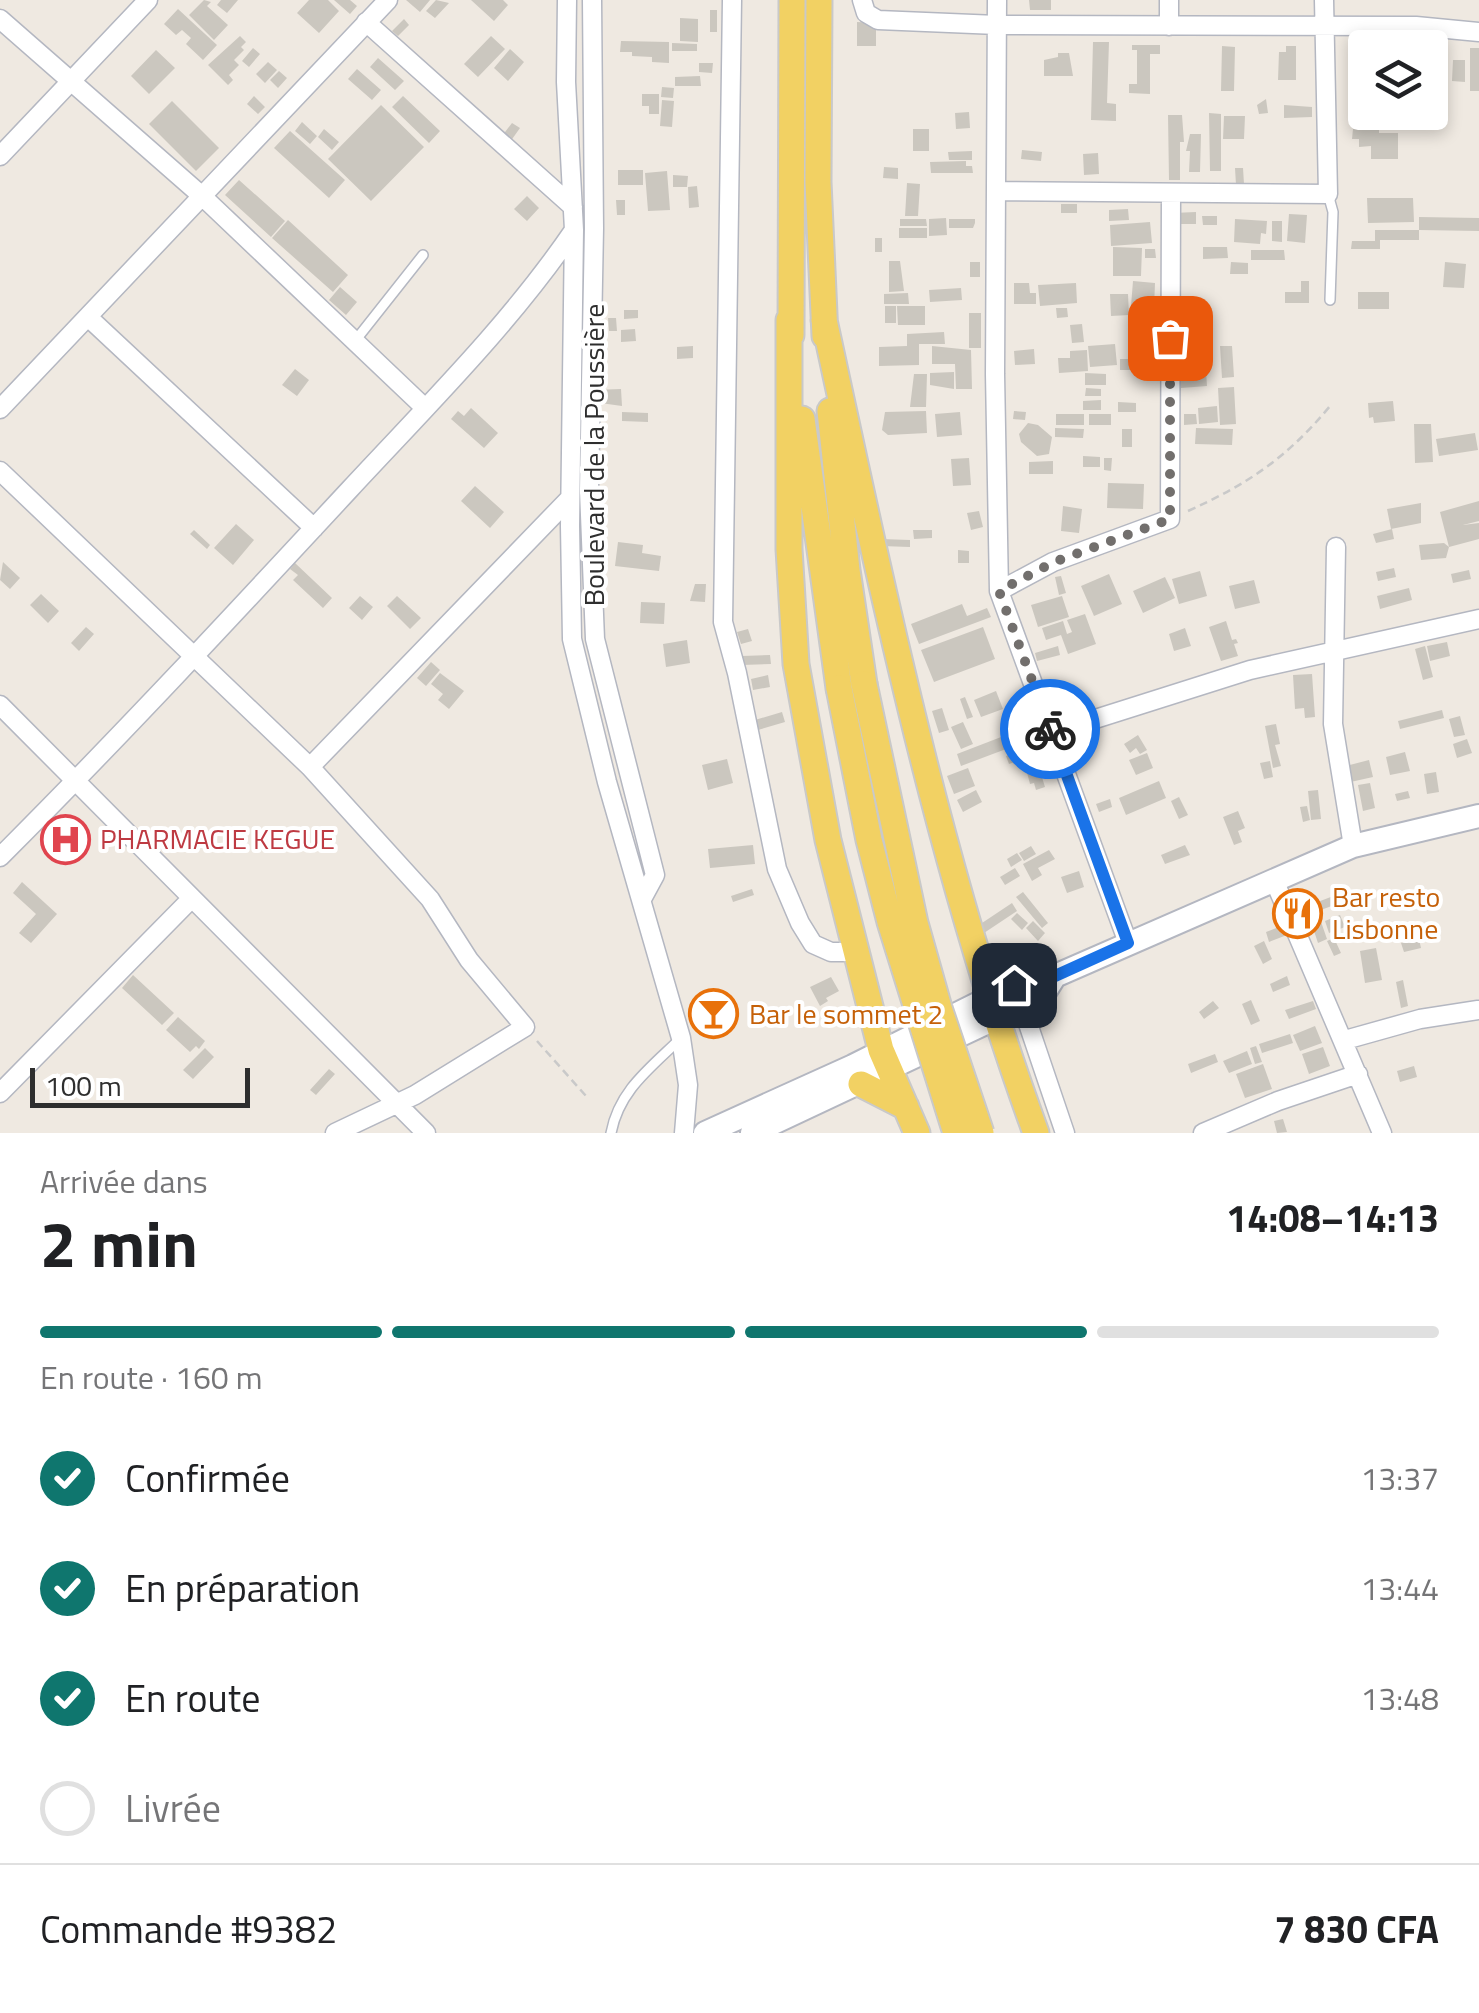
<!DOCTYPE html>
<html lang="fr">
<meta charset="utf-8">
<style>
body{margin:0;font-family:"Titillium Web",sans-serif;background:#f2f2f2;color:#202124;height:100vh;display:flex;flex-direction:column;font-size:38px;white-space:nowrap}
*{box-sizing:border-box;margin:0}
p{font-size:32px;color:#757577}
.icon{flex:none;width:55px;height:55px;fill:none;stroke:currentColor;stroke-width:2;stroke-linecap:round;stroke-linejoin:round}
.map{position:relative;height:1133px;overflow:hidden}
.panel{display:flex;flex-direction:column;background:#fff;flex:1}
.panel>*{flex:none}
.fabs{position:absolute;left:1348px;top:30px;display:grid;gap:20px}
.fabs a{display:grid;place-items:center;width:100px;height:100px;border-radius:10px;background:#fff;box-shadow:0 5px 15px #0003;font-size:50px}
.scale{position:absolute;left:30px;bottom:25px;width:220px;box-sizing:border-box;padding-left:10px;border:5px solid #2e2e2e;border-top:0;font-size:28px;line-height:35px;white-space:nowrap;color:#2e2e2e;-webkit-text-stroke:8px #fff;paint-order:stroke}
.pin{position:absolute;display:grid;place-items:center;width:85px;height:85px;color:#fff;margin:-42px;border-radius:20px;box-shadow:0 5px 15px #0006}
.courier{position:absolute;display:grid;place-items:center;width:100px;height:100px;margin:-50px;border:8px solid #1a73e8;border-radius:50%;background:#fff;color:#222;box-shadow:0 2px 12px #0007}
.summary em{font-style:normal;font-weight:700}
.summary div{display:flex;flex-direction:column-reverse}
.summary{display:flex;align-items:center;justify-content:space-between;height:170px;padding:0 40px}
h1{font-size:65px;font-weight:700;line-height:75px}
.bar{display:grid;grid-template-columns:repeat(4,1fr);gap:15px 10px;align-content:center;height:120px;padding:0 40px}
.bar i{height:12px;border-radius:8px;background:#e0e0e0}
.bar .current{background:#0f766e}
.bar p{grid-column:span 4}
.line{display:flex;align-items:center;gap:25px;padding:0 40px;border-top:2px solid #e0e0e0}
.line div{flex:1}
ol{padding:0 40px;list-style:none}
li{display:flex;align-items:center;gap:30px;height:110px}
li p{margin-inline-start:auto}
li .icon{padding:10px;border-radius:50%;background:#0f766e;color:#fff;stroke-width:4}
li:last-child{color:#757577}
li i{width:55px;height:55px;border:5px solid #e0e0e0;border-radius:50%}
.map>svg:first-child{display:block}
.building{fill:#cbc7bf}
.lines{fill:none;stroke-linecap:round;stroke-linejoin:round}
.lane-casing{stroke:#b4b7c1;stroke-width:12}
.street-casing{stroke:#b4b7c1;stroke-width:21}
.secondary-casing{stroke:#b4b7c1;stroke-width:26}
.primary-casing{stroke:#c9c9c9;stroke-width:29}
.path{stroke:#c9c9c9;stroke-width:2.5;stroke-dasharray:8 5;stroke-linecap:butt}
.lane{stroke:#fff;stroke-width:9}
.street{stroke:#fff;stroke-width:18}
.secondary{stroke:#fff;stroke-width:22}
.primary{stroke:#f2d163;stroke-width:25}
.primary-bridge-casing{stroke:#c9c9c9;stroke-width:29;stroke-linecap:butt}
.primary-bridge{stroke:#f2d163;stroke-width:25}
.done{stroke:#726f6d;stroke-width:10;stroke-dasharray:0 18}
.route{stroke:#1a73e8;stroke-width:12}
.labels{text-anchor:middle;stroke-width:8;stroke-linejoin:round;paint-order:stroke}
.street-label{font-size:28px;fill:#2e2e2e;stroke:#fff}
.health-label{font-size:28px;fill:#be3a42;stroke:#fff;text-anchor:start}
.food-label{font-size:28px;fill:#c56008;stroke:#fff;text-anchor:start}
</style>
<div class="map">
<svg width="1479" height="1133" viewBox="0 0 1479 1133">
<rect width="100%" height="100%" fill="#efe9e1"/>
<path class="building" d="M204,0L211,2L207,6L228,25L214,40L189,15Z
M221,0H238L227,13L217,5Z
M309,0H328L339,11L319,33L297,13Z
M334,0H350L357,6L350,14Z
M406,0H430L420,12Z
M436,0L449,3L435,18L426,11Z
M471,0H503L508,5L494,21Z
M1029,0H1051V10H1030Z
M178,9L217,45L203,60L186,44L191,38L182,30L176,35L164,24Z
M710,10H717V32H710Z
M680,18L698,19V42L680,41Z
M404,19L409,25L398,36L392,31Z
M857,22L876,23V46H857Z
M240,36L246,42L241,47L244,50L234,60L239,65L229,75L233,80L228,85L208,65Z
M491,36L505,49L478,77L464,64Z
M621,41L669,42V63L652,62V57L632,56V52H620Z
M1093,42H1109L1107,103L1116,104V121L1091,120Z
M672,43L697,44V51H672Z
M1132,45H1160V54H1150V94L1129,93V84H1137V50H1132Z
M1222,46L1235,47L1234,91H1221Z
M1286,46H1296V80H1278L1279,52H1286Z
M253,48L260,54L249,67L242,61Z
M1470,48H1479V91H1470Z
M510,49L524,62L508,81L494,68Z
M1430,49H1443V93H1430Z
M156,50L175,68L149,94L131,76Z
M1058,53H1069L1073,76H1044V60L1058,57Z
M378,58L404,81L395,90L370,67Z
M1453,60H1465V82L1452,81Z
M268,62L277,70L265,83L256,74Z
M699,63H713L712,73L699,72Z
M357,69L381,90L372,100L348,79Z
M279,71L287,78L278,88L270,80Z
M700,76L701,86H675V77Z
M662,87L674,88L673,98L661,97Z
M642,94H659V114H649V103V106H642Z
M254,96L265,107L258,114L247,104Z
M403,96L440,131L429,143L392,107Z
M1266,99L1268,113L1259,114L1257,105Z
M662,100L674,101L672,127L660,126Z
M172,101L219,148L196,171L149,124Z
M381,105L424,147L371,201L328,159Z
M1284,105L1312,107V117L1284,118Z
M969,112L970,128L956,129L955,113Z
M1209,113L1221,114V171H1210Z
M1168,115H1182L1184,142H1180V180H1169Z
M1224,116H1245L1244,139H1223Z
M302,122L317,136L310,144L295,131Z
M512,123L520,128L510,142L502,136Z
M324,129L339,142L332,150L318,137Z
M913,129H929V151H913Z
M1353,129H1379V133H1398V159H1371V146L1359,147V139H1352Z
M290,131L345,180L329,198L274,148Z
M1190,134H1201L1200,172H1189L1190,151H1186Z
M1022,150L1042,152L1041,161L1021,159Z
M972,151V160H949L948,152Z
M1098,153L1099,174L1084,175L1083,154Z
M966,161V166H972L973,173H931L930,162Z
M884,167L898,168V179L883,178Z
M1235,168H1243L1244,184L1236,185Z
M618,170H643V185H618Z
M667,171L670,210L648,211L645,173Z
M673,175L688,176L687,187H673Z
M239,180L285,221L271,237L225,195Z
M907,183L920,184L918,216H905Z
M697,186L699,207L689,208L688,187Z
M527,196L539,208L527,221L514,209Z
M1367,198H1413L1414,222L1368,223Z
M616,200H625V215H617Z
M1061,204H1077V213H1061Z
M1128,209L1129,220L1109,221V210Z
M1196,212V224H1173V213Z
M1289,214L1307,215L1305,243L1287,241Z
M1202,216H1217V225H1203Z
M1419,217L1479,218V231L1419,230Z
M946,218L947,235L929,236V219Z
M900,219H926L927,226H900Z
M949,219H975V223L973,228H949Z
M1235,219L1267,221L1266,234L1261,233L1260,244L1234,242Z
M288,220L348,275L333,292L272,238Z
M1272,221H1282V242L1272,241Z
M1150,222L1152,243L1111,246L1110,225Z
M899,228H927V238H899Z
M1375,230H1419V240H1380V249H1351L1352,241H1375Z
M875,238H882V252H875Z
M1113,247L1142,248L1141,276H1113Z
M1203,247H1227L1228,258L1203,259Z
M1145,249H1155L1156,258H1145Z
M1251,250H1284L1285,260H1251Z
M889,261H900L904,291L889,292Z
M970,262H980V277H970Z
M1231,262L1248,263V274H1230Z
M1445,262L1466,264L1464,288L1443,287Z
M1133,281L1155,283L1154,308L1131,306Z
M1301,281H1309V303H1285V292H1301Z
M1014,283H1029L1030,293H1036V304H1014Z
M1076,283L1077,303L1040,306L1038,285Z
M340,287L357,302L346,315L329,300Z
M961,288L962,300L930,302L929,290Z
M1358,292H1389V309H1358Z
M908,293L909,304H884V294Z
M1110,294H1128L1129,315L1111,316Z
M885,306H896V323H885Z
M897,306H925V325H898Z
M1056,308H1067L1068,317L1057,318Z
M624,310H638V318L624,319Z
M1136,312H1158V324L1135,323Z
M969,313H981V348H969Z
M608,318H616L617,331H609Z
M1082,324L1084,342L1072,343L1070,325Z
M635,329L636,341L621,342V330Z
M944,332L945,344H919V365L879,366V347L907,346V334Z
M1180,343H1204V354H1181Z
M1115,344L1117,365L1090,367L1088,346Z
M693,346V358L677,359V347Z
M932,346L971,350L972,389H956L955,364H932Z
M1220,346H1232L1234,377L1222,378Z
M1034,349L1035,364L1015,365L1014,351Z
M1087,350L1088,371L1059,373L1058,358H1070V351Z
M1120,359H1150V370H1120Z
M295,369L309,380L297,396L282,385Z
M1206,371L1207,386L1181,388L1180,372Z
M954,372V389L930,385V373Z
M1085,373L1106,374V385H1085Z
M914,374H927L926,407H910Z
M1234,387L1236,424L1220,425L1218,388Z
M1086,388L1101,389V396H1085Z
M621,389L622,406L593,402V390Z
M1101,400V410H1083V401Z
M1393,401L1395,421L1374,423L1373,417L1369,418L1368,403Z
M1118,402L1136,403V412H1118Z
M1217,406L1218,422L1199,424L1198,408Z
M471,408L498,433L484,448L451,419L458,411L464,416Z
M926,411L927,433L888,435L882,430L885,412Z
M1014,411L1026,412L1025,420L1013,419Z
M622,412L648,413V422L622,421Z
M960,412L962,435L937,437L935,414Z
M1056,414H1084V425H1056Z
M1089,414H1111V425H1089Z
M1184,414H1196L1197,424L1184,425Z
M1028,423L1038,425L1052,437L1049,454L1037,456L1021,442L1019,434Z
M1414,424H1431L1433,462L1415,463Z
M1055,428L1084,429L1083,438L1055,437Z
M1196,428L1233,429L1232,445L1195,444Z
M1122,429H1132V447H1122Z
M1475,433L1478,450L1439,456L1436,439Z
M1083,456L1100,457V467H1083Z
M969,458L971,485L953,486L951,459Z
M1104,458H1112L1111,471L1104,470Z
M1053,461V474H1029V462Z
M1108,483L1144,484L1143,509L1107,508Z
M475,486L504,512L490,528L461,501Z
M1479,501V521L1463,525L1479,523V539L1449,547L1446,558L1421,560L1419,545L1444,543L1449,547L1440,512Z
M1421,503V523L1391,529L1387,509Z
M1063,506L1082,509L1079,533L1061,531Z
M979,511L983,527L971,530L967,513Z
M236,524L254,540L233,565L214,548Z
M1392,529L1394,539L1376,543L1373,534Z
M194,530L210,545L207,549L190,534Z
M913,530H932V538L914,539Z
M881,539L910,540V547L881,546Z
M618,542L643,545L642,553L661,556L659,571L615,566Z
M958,550L969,551V563H958Z
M3,562L20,578L10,589L0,580Z
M295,563L332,598L323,608L293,580L298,575L290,569Z
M1394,568L1396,577L1378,581L1376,572Z
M1469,570L1471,579L1453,583L1451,574Z
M1200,571L1207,596L1179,604L1172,579Z
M1109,574L1122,604L1094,616L1081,586Z
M1061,576L1066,593L1059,595L1055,577Z
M1165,577L1175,598L1143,613L1133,591Z
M1254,580L1260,603L1235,609L1229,586Z
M695,584H706L705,602L690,601Z
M1409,588L1412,600L1380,609L1377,596Z
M41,594L59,611L48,623L30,605Z
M360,596L373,607L362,620L349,608Z
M397,596L421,618L410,629L387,606Z
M1062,596L1069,617L1038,627L1031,605Z
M641,602L665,603L664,624L640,623Z
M962,604L967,616L987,608L991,617L919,644L911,624Z
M1085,614L1096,644L1068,654L1061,635L1046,640L1042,628L1063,621L1067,634L1072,632L1067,620Z
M1226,621L1232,640L1236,639L1238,643L1234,644L1238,656L1221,661L1209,627Z
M86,627L94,634L79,651L71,643Z
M983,627L995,659L934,682L921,650Z
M1185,628L1191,646L1174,651L1169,634Z
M748,629L752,641L741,644L737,632Z
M687,640L690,663L666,667L663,644Z
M1447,642L1450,656L1430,661L1427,646Z
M1058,646L1060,655L1037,661L1035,653Z
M1425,646L1433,677L1423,680L1415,649Z
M770,655L771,664L742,665V656Z
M431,662L440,670L426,686L417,678Z
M440,673L464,691L449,709L438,700L443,694L431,684Z
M1312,674L1315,717L1305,718L1304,708L1295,709L1293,675Z
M768,675L770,687L753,690L751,679Z
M996,691L1003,709L981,717L974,700Z
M965,697L973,717L967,719L960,699Z
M942,708L949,730L939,733L932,711Z
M1442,710L1444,718L1400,729L1398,721Z
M782,712L785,722L758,730L755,720Z
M1460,716L1465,735L1454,737L1449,719Z
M963,722L973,744L961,749L951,727Z
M1276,724L1280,744L1275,745L1281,766L1273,768L1265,726Z
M1022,729L1027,741L961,766L957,754Z
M1138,735L1147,750L1140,754L1136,748L1130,753L1124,744Z
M1467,739L1472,753L1457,758L1453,744Z
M1025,750L1027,758L1009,764L1006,756Z
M1405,752L1410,771L1390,775L1386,757Z
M1147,753L1153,768L1136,775L1129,760Z
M727,759L733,783L708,790L702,765Z
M1369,760L1373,777L1346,783L1342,767Z
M1037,761L1045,787L1036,790L1034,783L1030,784L1025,765Z
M1270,761L1273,777L1264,779L1260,763Z
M968,768L975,786L954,794L947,776Z
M1436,772L1439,792L1427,794L1424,774Z
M1159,781L1166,798L1126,815L1119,798Z
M1370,783L1375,808L1363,811L1358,785Z
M976,790L982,802L963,812L957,800Z
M1318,790L1321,819L1311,820L1308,791Z
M1408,791L1410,798L1397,801L1395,794Z
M1179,797L1188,815L1179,819L1171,801Z
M1110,799L1112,807L1099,812L1096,804Z
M1307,806L1310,820L1303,822L1300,807Z
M1238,811L1245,828L1238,831L1242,842L1234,845L1223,817Z
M753,845L755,864L710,868L708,849Z
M1185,845L1190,855L1165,864L1161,855Z
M1031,846L1036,854L1024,861L1019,853Z
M1049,850L1055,859L1038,868L1042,875L1032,881L1023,864Z
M1017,853L1022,860L1011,867L1007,859Z
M1015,868L1020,876L1005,885L1000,877Z
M1079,871L1084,887L1067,893L1061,877Z
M22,882L57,914L31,943L19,933L36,914L13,893Z
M752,889L754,895L733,902L731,896Z
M1023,892L1048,923L1042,928L1016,897Z
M1336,895L1340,903L1318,911L1315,903Z
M1012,903L1017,911L978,937L973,929Z
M1017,913L1028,923L1022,930L1011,919Z
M1318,913L1327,939L1318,943L1309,916Z
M1340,915L1345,927L1329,933L1325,921Z
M1033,921L1045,933L1038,941L1026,928Z
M1284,925L1287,935L1269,942L1266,932Z
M1334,938L1341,953L1334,956L1327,941Z
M1419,939L1421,948L1404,952L1401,943Z
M1264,941L1272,959L1263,964L1254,946Z
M1376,948L1382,980L1365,983L1360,951Z
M133,975L174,1013L162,1025L122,988Z
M1287,976L1290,985L1273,992L1270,984Z
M831,977L839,991L826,998L828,1001L820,1006L810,987Z
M1403,980L1408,1006L1401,1008L1396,982Z
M1251,1000L1260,1021L1251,1025L1242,1004Z
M1213,1001L1219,1008L1204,1019L1199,1012Z
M1313,1001L1316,1009L1289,1019L1285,1010Z
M178,1017L205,1041L199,1049L196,1046L190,1052L166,1030Z
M1315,1026L1322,1043L1300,1051L1293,1035Z
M1290,1034L1293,1043L1262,1053L1259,1044Z
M1256,1046L1262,1062L1255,1064L1250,1048Z
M1323,1047L1330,1066L1309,1074L1302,1054Z
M205,1048L214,1057L193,1079L183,1070Z
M1247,1051L1252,1064L1229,1073L1223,1061Z
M1215,1054L1218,1062L1191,1073L1188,1064Z
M1263,1064L1272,1089L1245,1098L1236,1074Z
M1414,1066L1417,1077L1400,1082L1397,1071Z
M329,1069L335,1074L316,1095L310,1090Z
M1283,1119L1287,1132L1277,1133L1274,1121Z"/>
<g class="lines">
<defs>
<path id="lane" d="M1328,194L1333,212L1330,300
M355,341L423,255
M611,1133C619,1091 649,1069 679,1040"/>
<path id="street" d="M567,0L566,82L574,230L570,526L572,639L607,782L681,1038L688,1085L684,1133
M592,0L594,228L589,490L595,639L655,875L642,899
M732,0L723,622L737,673L777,869L800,923L813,944L831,952H858
M862,0L866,13L878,20L997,25L1416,26L1479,32
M997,0L995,374L999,591L1128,943
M0,19L202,196L425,408
M366,22L573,207
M1169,26V0
M0,156L148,0
M998,191L1328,194L1324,0
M88,317L314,528
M0,409L388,0
M0,471L310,767L430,899L469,960L525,1027L415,1095L335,1133
M1336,547L1333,724L1353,846
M999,591L1053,562L1170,519L1171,193
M0,705L426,1133
M1051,733L1250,670L1479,619
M310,767L570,498
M0,857C120,737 235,613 350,489C427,406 510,324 574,230
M1274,880L1382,1133
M1022,1006L1065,1133
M1345,1040L1420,1019L1478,1010
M0,1093L192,898
M1203,1133L1278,1101L1358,1074"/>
<path id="secondary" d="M705,1133L853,1066L1035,975L1055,976L1353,846L1479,816
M752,1133L1022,1006L1045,992L1055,976"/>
<path id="primary" d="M819,0L818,182L825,336
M789,320V549L796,664L828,840L881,1050L917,1133
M824,320C883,593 940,870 1036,1133
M791,335L792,0
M830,411L847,570L864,684
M802,419L839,688
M978,956L1015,985
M861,1084L906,1107"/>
</defs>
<use href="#lane" class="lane-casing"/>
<use href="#street" class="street-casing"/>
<use href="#secondary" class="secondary-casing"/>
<use href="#primary" class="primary-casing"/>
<path class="path" d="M1188,511C1248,484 1288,457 1330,406
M537,1041L586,1096"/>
<use href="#lane" class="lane"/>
<use href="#street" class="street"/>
<use href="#secondary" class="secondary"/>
<use href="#primary" class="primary"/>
<defs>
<path id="primary-bridge" d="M864,684L915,923L939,1008L981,1133
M839,688L869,840L890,922L956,1133"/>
</defs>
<use href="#primary-bridge" class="primary-bridge-casing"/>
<use href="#primary-bridge" class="primary-bridge"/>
</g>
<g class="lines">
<path class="done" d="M1050,729L999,591L1054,562L1170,519V338"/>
<path class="route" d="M1014,985L1035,975L1055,976L1128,943L1050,729"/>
</g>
<defs>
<symbol id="hospital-ring" viewBox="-11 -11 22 22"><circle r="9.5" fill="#fff" stroke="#e0444e" stroke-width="1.5"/><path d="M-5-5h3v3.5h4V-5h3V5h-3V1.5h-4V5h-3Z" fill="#e0444e"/></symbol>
<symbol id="restaurant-ring" viewBox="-11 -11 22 22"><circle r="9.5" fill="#fff" stroke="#e8710a" stroke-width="1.5"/><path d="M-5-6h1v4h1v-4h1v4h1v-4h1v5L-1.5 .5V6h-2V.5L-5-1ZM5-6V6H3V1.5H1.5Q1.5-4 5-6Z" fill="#e8710a"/></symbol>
<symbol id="bar-ring" viewBox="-11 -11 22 22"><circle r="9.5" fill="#fff" stroke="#e8710a" stroke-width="1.5"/><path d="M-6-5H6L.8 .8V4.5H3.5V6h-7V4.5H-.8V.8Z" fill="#e8710a"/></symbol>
</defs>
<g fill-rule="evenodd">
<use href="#hospital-ring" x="38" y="812" width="55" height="55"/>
<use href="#restaurant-ring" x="1270" y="886" width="55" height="55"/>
<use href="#bar-ring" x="686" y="986" width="55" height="55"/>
</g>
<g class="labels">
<g class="street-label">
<text transform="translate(594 455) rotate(-90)" y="10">Boulevard de la Poussière</text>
</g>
<g class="health-label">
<text x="100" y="849">PHARMACIE KEGUE</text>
</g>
<g class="food-label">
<text x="1332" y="907">Bar resto<tspan x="1332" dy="32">Lisbonne</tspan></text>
<text x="749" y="1024">Bar le sommet 2</text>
</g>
</g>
</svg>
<div class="fabs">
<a><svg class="icon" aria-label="layers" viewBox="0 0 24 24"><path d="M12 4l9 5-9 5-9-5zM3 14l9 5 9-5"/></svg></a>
</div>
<div class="scale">100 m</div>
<div class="pin" style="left:1170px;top:338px;background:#ea580c"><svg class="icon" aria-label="bag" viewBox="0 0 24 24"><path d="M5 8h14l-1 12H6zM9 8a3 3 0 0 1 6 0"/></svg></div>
<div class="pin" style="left:1014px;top:985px;background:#1f2937"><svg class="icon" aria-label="home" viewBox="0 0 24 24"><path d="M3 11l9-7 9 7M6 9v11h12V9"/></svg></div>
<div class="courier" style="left:1050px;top:729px"><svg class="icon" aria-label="bike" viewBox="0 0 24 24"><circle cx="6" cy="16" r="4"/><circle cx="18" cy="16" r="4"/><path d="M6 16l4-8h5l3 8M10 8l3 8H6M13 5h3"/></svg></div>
</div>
<section class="panel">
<div class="summary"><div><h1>2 min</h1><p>Arrivée dans</p></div><em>14:08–14:13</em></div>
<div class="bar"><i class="current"></i><i class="current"></i><i class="current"></i><i></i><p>En route · 160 m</p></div>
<ol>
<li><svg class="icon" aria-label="check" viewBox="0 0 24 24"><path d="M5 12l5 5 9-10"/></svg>Confirmée<p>13:37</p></li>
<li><svg class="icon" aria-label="check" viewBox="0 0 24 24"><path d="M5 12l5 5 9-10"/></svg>En préparation<p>13:44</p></li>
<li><svg class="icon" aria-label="check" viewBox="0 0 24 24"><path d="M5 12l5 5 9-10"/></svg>En route<p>13:48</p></li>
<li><i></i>Livrée</li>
</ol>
<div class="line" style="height:130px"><div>Commande #9382</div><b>7 830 CFA</b></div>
</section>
